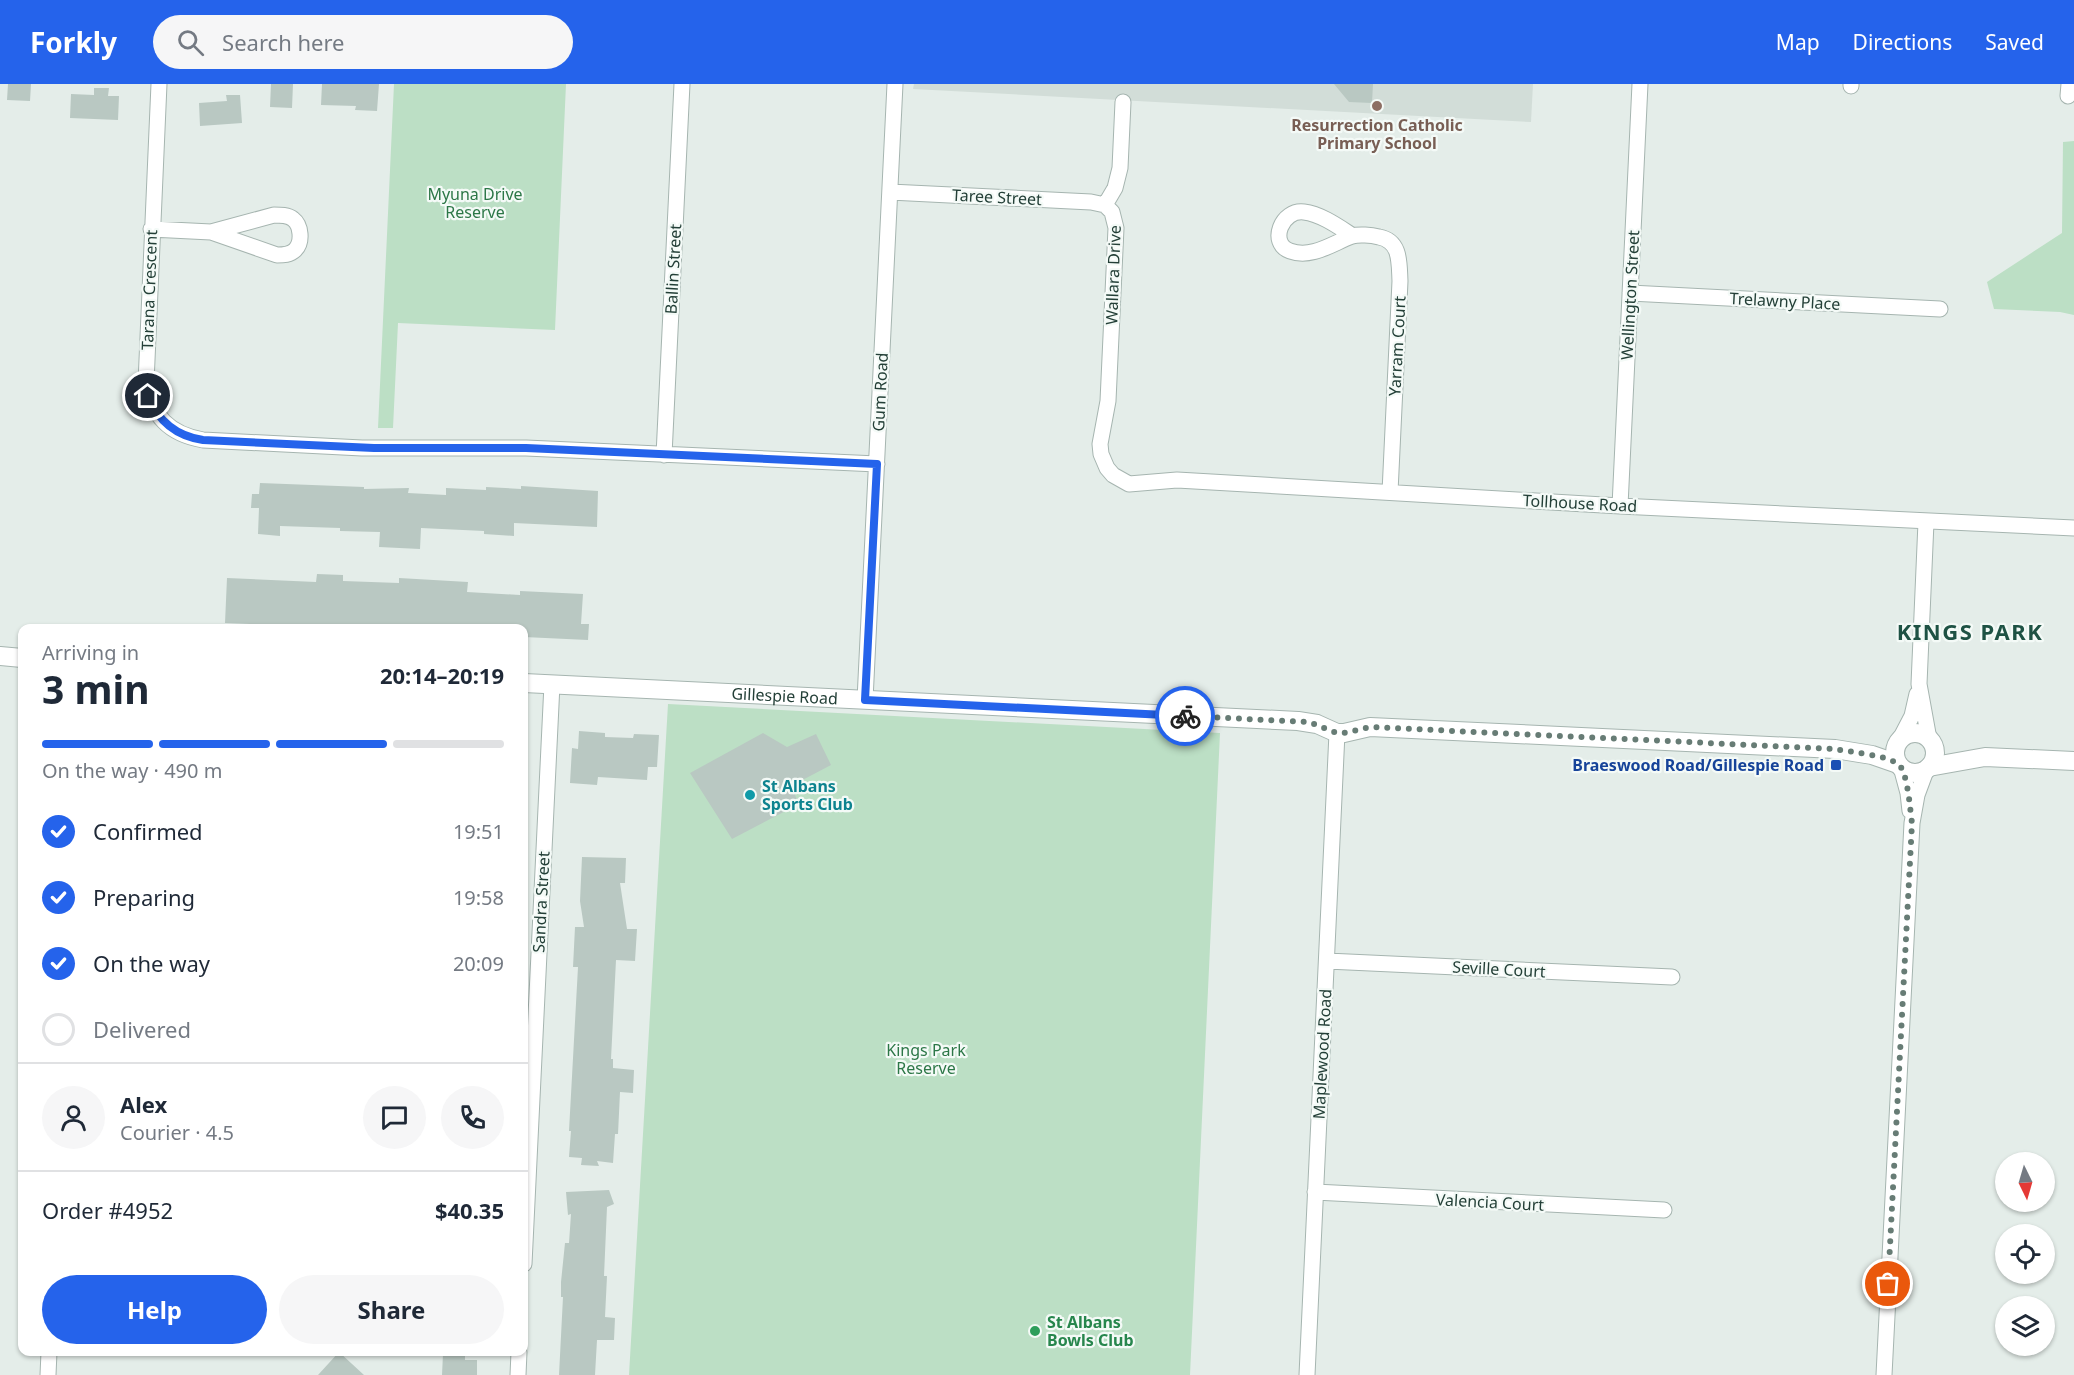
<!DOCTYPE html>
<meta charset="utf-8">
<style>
body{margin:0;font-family:"Noto Sans",sans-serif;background:#f6f6f7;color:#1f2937;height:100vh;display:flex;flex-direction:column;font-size:22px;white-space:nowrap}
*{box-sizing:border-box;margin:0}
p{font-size:20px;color:#747a83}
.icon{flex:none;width:33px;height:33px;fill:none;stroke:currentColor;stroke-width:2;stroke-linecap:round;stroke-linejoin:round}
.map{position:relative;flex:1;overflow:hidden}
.sheet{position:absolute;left:18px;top:540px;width:510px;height:732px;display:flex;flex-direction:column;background:#fff;border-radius:12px;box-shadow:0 2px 4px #0004}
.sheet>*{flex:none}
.needle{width:39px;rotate:175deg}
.tools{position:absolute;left:1995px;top:1068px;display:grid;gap:12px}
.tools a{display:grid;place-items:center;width:60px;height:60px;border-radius:50%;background:#fff;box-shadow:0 2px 4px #0004;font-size:30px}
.pin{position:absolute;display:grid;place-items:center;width:51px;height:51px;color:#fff;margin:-26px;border:3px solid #fff;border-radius:50%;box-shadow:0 2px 6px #0007}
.courier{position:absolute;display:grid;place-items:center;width:60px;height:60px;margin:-30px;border:4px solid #2563eb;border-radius:50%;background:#fff;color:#222;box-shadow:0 2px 8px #0007}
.summary em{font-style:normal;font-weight:700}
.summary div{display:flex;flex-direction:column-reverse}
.summary{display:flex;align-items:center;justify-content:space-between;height:102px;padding:0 24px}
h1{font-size:39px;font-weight:700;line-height:45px}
.bar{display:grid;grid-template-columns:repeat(4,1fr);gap:9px 6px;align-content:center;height:72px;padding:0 24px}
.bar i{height:8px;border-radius:4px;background:#e0e1e3}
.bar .on{background:#2563eb}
.bar p{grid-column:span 4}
.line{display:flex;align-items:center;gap:15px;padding:0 24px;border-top:2px solid #e0e1e3}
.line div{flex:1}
.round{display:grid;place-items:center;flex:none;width:63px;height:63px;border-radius:32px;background:#f6f6f7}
ol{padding:0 24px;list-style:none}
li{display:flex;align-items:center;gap:18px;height:66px}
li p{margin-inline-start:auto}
li .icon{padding:6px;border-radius:50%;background:#2563eb;color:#fff;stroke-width:4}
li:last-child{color:#747a83}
li i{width:33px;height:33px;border:3px solid #e0e1e3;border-radius:50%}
.primary-button{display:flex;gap:12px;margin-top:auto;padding:12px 24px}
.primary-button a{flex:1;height:69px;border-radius:36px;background:#2563eb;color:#fff;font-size:24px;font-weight:700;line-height:69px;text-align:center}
.primary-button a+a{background:#f6f6f7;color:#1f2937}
header{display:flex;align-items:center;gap:36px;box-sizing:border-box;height:84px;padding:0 30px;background:#2563eb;color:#fff}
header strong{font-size:28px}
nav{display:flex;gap:33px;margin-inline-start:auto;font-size:21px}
.search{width:420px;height:54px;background:#f6f6f7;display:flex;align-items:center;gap:15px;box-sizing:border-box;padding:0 21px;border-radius:33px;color:#747a83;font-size:22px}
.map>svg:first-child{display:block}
.built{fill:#d2ddd8}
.green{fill:#bcdfc5}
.building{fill:#b9c8c2}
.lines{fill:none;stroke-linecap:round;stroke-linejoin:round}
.minor-casing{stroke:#a6b5b0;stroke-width:17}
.tertiary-casing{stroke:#a6b5b0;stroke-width:20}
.minor{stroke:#fff;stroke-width:15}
.tertiary{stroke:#fff;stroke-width:18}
.done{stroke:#677c75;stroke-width:6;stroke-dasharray:0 10.8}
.route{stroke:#2563eb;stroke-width:8}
.education-dot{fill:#8d6e63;stroke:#f4faf7;stroke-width:2}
.transit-dot{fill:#1a4fb4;stroke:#f4faf7;stroke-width:2}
.culture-dot{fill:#0f9aa8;stroke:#f4faf7;stroke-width:2}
.leisure-dot{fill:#2e9e5b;stroke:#f4faf7;stroke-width:2}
.labels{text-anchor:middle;stroke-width:4.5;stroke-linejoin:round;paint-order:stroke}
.education-label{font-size:16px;font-weight:bold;fill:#785e54;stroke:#f4faf7}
.park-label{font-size:16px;fill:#2c7747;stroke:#f4faf7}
.street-label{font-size:16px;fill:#233f37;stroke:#f4faf7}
.transit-label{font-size:16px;font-weight:bold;fill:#164399;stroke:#f4faf7;text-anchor:end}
.culture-label{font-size:16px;font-weight:bold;fill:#0d838f;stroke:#f4faf7;text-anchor:start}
.leisure-label{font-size:16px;font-weight:bold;fill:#27864d;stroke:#f4faf7;text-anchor:start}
.district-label{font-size:22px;font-weight:bold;letter-spacing:1.5px;fill:#1e5244;stroke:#f4faf7}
</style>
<header>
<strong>Forkly</strong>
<div class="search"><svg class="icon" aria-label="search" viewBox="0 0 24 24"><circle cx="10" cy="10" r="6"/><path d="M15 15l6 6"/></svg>Search here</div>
<nav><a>Map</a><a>Directions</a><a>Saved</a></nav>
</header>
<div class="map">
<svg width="2074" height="1291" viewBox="0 0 2074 1291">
<rect width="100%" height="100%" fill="#e4ede9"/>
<path class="built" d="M914,0H1533L1531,38L913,5Z"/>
<path class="green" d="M394,0H566L555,246L398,239L393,344H378Z
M2074,57V231L2060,228L1994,225L1987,198L2062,149L2063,58Z
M668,620L1220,649L1190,1291H629Z"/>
<path class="building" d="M8,0H31L30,17L7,16Z
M271,0H293L292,24L270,23Z
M322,0H379L377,27L355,26L356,22L321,21Z
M1334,0H1373L1372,19L1349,18Z
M94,4H109L108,12H119L118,36L70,34L71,10L94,11Z
M226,11H240L242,39L200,42L199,19L227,17Z
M260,399L364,403V405L409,404L408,409L446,411V404L486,406V403L521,405V402L598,407L597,443L514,439V452L484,450V447L421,444L420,465L379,463L380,448L340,447V444L280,442V452L258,450L259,424H251L252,410H259Z
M317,490L343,491V497L399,499V494L468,498L467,508L520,511V507L583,510L581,540H589L588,556L524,553V544H356L225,539L227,494L316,498Z
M579,647L605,649V653L633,654L634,650L659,651L657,683H648L647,696L598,693L597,701L570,699L572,664L578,665Z
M763,649L787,663L816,650L831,681L791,702L799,720L732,755L690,689Z
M582,773L626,774L625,799H620L627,845H637L635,877L616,876L611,975H613V984L634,986L633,1009L620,1008L618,1050H615L613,1079L597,1077L599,1082L581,1081L582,1074L569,1073L571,1047H569L578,883H573L575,843H584L580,817Z
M609,1106L614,1120L607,1123L604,1192H607L605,1233L615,1234L614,1256H597L595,1291H559L563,1213H561V1198L565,1159H569L571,1130L568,1131L566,1108Z
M339,1268L364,1291H318Z
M443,1270L465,1271V1276H477V1291H442Z"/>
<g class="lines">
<defs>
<path id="minor" d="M159,0L146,299C152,332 169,350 203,356L362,364H526L877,380
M1851,2V0
M2068,12L2069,0
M1123,18L1120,84L1115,104L1105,121L1112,128L1116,144L1108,317L1100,360L1101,370L1107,384L1113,391L1129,400L1177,396L1620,422L2074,444
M890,108L1091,118L1105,121
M151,145L211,148L277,171C283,171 290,171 295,166C303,158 301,141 293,135C288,131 280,131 274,131L211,148
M1353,152C1339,143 1321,130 1304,128C1282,125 1268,159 1290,167C1312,175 1333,159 1352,152C1359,150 1371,151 1379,153C1401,157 1399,179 1400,197L1390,408
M1630,209L1940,225
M664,371L682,0
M1620,422L1640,0
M1926,438L1919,600L1929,655
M865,616L895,0
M1900,655L1912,632L1917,610
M1901,683L1908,709L1910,727
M1327,877L1672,893
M1315,1108L1664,1126
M524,1180L552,600
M48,1291L49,1268
M518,1291L519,1268
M1307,1291L1337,649
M1884,1291L1912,739L1917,711L1927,684"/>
<g id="tertiary">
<path d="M0,572L22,574"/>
<path id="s1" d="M524,599L1298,637L1317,640L1337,649H1344L1370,643L1835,665L1872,671L1898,680"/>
<circle cx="1915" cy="669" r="20"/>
<path d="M1929,683L1985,673L2074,677"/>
</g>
</defs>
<use href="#minor" class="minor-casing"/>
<use href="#tertiary" class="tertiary-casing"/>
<use href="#minor" class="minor"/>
<use href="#tertiary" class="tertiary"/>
</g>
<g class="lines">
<path class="done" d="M1185,632L1309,638L1337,649H1344L1370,643L1835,665C1850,668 1886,671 1898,680C1908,687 1910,727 1912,739L1888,1200"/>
<path class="route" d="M148,312C158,337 176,352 203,356L374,364H526L877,380L865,616L1185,632"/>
</g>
<circle class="education-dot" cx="1377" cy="22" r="6"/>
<rect class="transit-dot" x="1830" y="675" width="12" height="12" rx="3"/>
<circle class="culture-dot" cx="750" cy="711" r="6"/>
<circle class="leisure-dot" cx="1035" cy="1247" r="6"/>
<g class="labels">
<g class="education-label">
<text x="1377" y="47">Resurrection Catholic<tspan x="1377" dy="18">Primary School</tspan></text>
</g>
<g class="park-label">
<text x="475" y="116">Myuna Drive<tspan x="475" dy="18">Reserve</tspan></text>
<text x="926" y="972">Kings Park<tspan x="926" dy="18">Reserve</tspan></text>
</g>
<g class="street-label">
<text transform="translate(997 113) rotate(3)" y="6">Taree Street</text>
<text transform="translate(673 185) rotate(-87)" y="6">Ballin Street</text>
<text transform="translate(1113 191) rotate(-88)" y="6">Wallara Drive</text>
<text transform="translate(149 206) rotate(-88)" y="6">Tarana Crescent</text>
<text transform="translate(1630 211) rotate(-87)" y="6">Wellington Street</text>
<text transform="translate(1785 217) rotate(3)" y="6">Trelawny Place</text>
<text transform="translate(1397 262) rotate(-87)" y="6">Yarram Court</text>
<text transform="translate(880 308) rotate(-87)" y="6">Gum Road</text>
<text transform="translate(1580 419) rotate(3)" y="6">Tollhouse Road</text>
<text dy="6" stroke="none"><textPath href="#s1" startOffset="261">Gillespie Road</textPath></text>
<text transform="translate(541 818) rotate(-87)" y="6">Sandra Street</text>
<text transform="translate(1499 885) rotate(3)" y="6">Seville Court</text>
<text transform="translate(1322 970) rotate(-87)" y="6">Maplewood Road</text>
<text transform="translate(1490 1118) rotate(3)" y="6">Valencia Court</text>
</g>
<g class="transit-label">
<text x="1824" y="687">Braeswood Road/Gillespie Road</text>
</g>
<g class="culture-label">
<text x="762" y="708">St Albans<tspan x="762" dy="18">Sports Club</tspan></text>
</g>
<g class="leisure-label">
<text x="1047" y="1244">St Albans<tspan x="1047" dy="18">Bowls Club</tspan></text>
</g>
<g class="district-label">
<text x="1970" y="556">KINGS PARK</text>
</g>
</g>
</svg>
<div class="tools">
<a><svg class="needle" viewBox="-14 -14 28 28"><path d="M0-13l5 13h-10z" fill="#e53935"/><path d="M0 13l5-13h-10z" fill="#747a83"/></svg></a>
<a><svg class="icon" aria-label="locate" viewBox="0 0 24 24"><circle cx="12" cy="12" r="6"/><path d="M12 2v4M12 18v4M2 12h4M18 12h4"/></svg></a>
<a><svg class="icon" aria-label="layers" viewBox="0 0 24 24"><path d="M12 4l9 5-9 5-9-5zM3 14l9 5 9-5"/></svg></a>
</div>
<div class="pin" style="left:1888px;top:1200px;background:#ea580c"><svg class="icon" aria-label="bag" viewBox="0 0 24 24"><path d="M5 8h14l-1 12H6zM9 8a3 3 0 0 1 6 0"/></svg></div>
<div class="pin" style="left:148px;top:312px;background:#1f2937"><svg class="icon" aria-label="home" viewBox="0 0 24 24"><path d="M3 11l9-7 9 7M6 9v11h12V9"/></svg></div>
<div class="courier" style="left:1185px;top:632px"><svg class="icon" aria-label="bike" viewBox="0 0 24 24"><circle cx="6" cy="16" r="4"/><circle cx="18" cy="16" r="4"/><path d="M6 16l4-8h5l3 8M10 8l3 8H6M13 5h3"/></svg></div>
<section class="sheet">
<div class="summary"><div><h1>3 min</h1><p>Arriving in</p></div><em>20:14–20:19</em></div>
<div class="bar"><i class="on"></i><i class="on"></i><i class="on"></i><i></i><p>On the way · 490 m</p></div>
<ol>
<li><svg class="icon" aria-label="check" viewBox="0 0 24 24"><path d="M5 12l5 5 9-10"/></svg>Confirmed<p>19:51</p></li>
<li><svg class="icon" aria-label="check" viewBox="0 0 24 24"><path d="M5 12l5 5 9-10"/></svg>Preparing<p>19:58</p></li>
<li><svg class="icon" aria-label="check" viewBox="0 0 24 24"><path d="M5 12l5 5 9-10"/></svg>On the way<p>20:09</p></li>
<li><i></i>Delivered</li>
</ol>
<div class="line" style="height:108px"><a class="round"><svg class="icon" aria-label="person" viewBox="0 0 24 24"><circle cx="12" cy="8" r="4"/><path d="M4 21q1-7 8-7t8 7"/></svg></a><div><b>Alex</b><p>Courier · 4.5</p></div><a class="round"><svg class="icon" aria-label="chat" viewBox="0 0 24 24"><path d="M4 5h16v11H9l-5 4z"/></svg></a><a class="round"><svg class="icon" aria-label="phone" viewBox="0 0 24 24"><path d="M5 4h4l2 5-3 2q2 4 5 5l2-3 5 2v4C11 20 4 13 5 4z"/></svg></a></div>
<div class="line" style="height:78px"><div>Order #4952</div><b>$40.35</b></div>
<div class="primary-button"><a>Help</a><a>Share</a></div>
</section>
</div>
